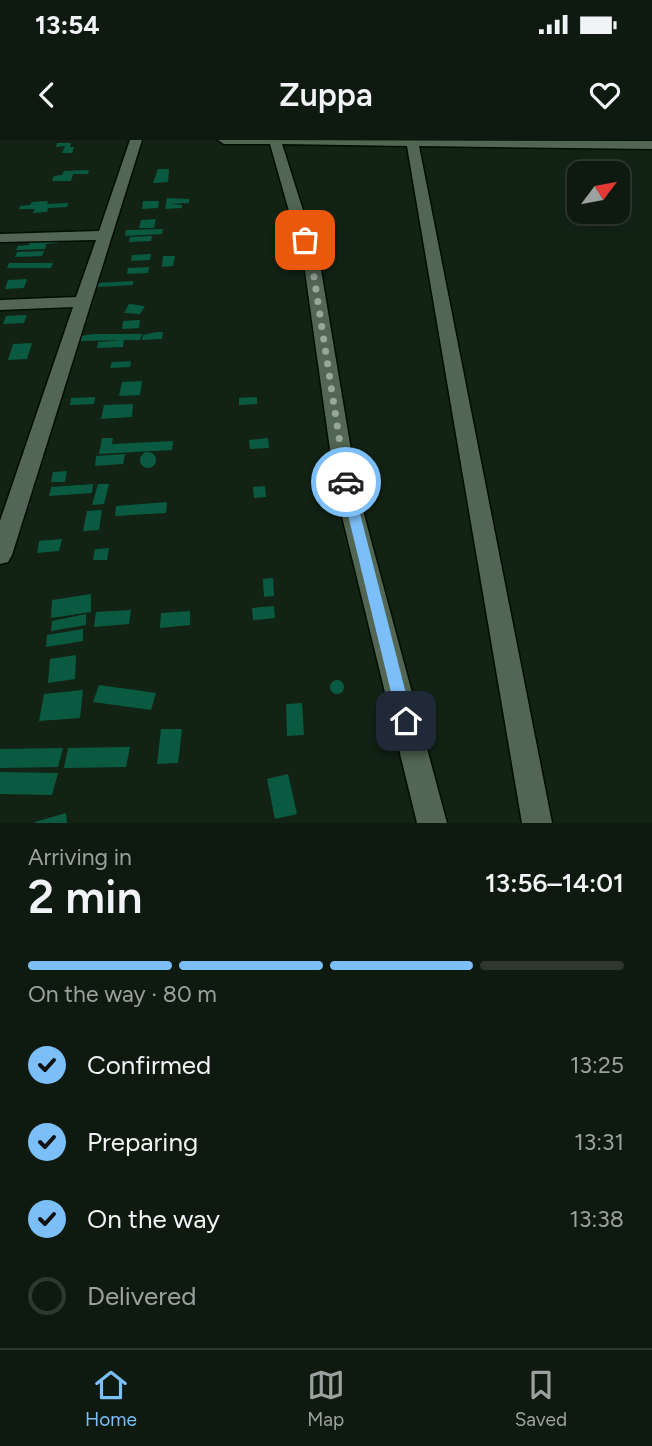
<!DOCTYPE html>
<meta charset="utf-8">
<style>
body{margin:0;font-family:Figtree,sans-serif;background:#172318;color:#f1f3f6;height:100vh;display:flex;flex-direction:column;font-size:26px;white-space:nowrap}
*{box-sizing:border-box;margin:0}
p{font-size:23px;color:#9ba19e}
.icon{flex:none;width:38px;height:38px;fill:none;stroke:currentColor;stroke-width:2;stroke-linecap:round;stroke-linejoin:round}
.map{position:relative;height:683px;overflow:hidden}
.side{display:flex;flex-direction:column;background:#0e1a0f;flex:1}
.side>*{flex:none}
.needle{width:46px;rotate:58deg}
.controls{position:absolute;left:567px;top:21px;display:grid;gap:14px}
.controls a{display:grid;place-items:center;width:63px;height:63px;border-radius:14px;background:#0e1a0f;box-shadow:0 4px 18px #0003,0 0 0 2px #2e382f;font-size:35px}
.pin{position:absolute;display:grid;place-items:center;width:60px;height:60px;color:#fff;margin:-30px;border-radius:14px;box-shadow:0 4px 10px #0006}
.courier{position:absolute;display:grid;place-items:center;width:70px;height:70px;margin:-35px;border:5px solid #7bbef8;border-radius:50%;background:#fff;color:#222;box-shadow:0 2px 9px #0007}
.overview em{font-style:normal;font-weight:600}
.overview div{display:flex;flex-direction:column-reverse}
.overview{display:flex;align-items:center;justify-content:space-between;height:119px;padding:0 28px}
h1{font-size:46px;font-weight:600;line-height:52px}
.bar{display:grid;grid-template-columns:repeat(4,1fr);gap:10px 7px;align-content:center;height:84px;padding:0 28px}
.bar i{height:9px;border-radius:5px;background:#2e382f}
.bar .current{background:#7bbef8}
.bar p{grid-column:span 4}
ol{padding:0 28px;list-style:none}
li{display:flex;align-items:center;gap:21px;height:77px}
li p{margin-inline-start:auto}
li .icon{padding:7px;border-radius:50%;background:#7bbef8;color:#111;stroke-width:4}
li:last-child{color:#9ba19e}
li i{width:38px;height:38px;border:4px solid #2e382f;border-radius:50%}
.status{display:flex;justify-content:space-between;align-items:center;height:49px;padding:0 35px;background:#0e1a0f;direction:ltr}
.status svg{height:19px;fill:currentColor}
header{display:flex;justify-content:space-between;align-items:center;height:91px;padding:0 28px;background:#0e1a0f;font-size:32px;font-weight:600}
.tabs{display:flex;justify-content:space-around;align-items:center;height:98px;border-top:2px solid #2e382f;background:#0e1a0f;font-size:19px;color:#9ba19e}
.tabs a{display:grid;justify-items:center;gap:4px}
.tabs .current{color:#7bbef8}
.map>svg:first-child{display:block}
.building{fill:#0a5a42}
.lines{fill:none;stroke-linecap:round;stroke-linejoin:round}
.minor-casing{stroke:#010c02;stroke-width:3}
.minor{fill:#526653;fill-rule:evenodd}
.route{fill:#7bbef8}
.done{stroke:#99a69a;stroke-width:7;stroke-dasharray:0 12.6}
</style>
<div class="status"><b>13:54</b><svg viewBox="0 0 49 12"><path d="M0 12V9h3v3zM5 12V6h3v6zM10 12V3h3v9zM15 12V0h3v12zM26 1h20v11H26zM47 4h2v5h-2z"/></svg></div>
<header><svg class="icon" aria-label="back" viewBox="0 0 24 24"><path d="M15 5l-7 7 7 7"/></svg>Zuppa<svg class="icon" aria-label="heart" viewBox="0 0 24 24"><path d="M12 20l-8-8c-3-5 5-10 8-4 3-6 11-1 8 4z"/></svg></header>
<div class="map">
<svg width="652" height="683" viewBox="0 0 652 683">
<rect width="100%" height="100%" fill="#122314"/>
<path class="building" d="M57,3H71L70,7H74L72,13H62L65,6L56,7Z
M158,29H169L168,42L153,43Z
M89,30L88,34H73L71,41H52L54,36L62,35L64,31Z
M167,58L189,59V63L168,64L182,65V68L165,69Z
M48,61L47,64L68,63L67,67L48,68L47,72L33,73L35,69H19L20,66L30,65L32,62Z
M143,61H159L158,68L142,69Z
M156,79L154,88H139L141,80Z
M163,89L162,94L125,96L126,90Z
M152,96L151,101L129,102L130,97Z
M58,99L57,103L46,104L45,109L16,110L18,106L29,105L31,100Z
M44,111L42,116L15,117L17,112Z
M151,114L150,120L131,121L132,115Z
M163,116H175L173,126L162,127Z
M9,123H53L51,128H7Z
M149,127L148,133L127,134L128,128Z
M27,139L24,148L5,149L8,140Z
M133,141V145L96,147L97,143Z
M129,164L145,166L140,174L124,173Z
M27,175L24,183L3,184L6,176Z
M140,180L139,188L122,189L123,181Z
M157,192H163L162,199L142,200L143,195Z
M93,194H142L140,200H124L123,207L97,208L98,202L122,200L80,201L81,196Z
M32,203L27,219L8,220L13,204Z
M131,221L130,227L110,228L112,222Z
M142,241L140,255L119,256L122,242Z
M95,257L94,264L70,265L71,258Z
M257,257V264L239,265V258Z
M133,264L132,277L101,279L104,265Z
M102,298H113L112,304L173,301L172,310L99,314Z
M268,298L269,308L250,309L249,300Z
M140 320a8 8 0 1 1 16 0a8 8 0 1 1-16 0Z
M125,314L123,324L95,326L96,316Z
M67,331L65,342H51L53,332Z
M93,344L92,353L49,356L51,347Z
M98,344H109L104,364L92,365Z
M265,346L266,357L254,358L253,347Z
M167,362L166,373L115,376L116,366Z
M102,370L99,390L83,391L87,371Z
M62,399L59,411L37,413L39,401Z
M109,408L107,420H93L95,409Z
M273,438L274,456L264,457L263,439Z
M91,454V472L51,478L52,460Z
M274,466L275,478L253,480L252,468Z
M131,470L129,484L94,487L96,472Z
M190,471V485L160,488L161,473Z
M86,474V485L51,491L52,481Z
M83,489V501L46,507L47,495Z
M76,515L75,539L48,543L50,519Z
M330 547a7 7 0 1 1 14 0a7 7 0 1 1-14 0Z
M99,545L156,553L151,570L93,562Z
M83,550L80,578L39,581L44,554Z
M302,563L304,595L287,596L286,564Z
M161,589H182L178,623L157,624Z
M130,607L126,627L64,628L68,608Z
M63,608L58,627L0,628V609Z
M0,632L58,633L52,655L0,654Z
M288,634L297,674L275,679L267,639Z
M66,673L67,683H35V682Z"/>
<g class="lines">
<defs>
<path id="minor" d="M130,0H142L12,415L8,422L0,424V381L73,167L0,170V160L76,157L96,100L0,102V94L99,91Z
M218,0L652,1V9L419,6L552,683H522L407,6L282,4L320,124L358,352L447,683H417L336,352L304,124L270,4H224Z"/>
</defs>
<use href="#minor" class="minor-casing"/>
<use href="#minor" class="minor"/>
</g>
<path class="route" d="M346,338L352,342L413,581L411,586L406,588L401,586L398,581L340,342Z"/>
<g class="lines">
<path class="done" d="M305,100L312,124L346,342"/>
</g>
</svg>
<div class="controls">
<a><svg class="needle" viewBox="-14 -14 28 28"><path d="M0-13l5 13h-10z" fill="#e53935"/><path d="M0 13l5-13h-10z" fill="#9ba19e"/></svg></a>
</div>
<div class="pin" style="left:305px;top:100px;background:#ea580c"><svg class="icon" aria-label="bag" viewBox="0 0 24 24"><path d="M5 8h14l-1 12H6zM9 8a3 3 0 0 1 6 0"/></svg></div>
<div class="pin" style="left:406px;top:581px;background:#1f2937"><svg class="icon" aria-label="home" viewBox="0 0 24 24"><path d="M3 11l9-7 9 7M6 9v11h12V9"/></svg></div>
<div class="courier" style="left:346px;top:342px"><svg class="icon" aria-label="car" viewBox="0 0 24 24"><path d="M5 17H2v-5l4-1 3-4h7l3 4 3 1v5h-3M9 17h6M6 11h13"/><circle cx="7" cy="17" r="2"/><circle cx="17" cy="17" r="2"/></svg></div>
</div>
<section class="side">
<div class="overview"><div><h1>2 min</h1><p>Arriving in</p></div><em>13:56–14:01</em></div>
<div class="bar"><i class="current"></i><i class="current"></i><i class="current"></i><i></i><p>On the way · 80 m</p></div>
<ol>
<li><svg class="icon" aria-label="check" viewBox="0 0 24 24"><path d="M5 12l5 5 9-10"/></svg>Confirmed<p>13:25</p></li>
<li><svg class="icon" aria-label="check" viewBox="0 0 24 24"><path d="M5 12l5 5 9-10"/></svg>Preparing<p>13:31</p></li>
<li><svg class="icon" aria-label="check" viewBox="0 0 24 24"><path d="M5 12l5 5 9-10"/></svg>On the way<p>13:38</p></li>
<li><i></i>Delivered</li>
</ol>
</section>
<nav class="tabs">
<a class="current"><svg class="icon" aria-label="home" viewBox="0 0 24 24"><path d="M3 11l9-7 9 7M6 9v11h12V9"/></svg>Home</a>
<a><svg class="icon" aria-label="map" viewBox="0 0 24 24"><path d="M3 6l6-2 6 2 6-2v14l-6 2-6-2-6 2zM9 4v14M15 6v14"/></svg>Map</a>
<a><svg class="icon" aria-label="saved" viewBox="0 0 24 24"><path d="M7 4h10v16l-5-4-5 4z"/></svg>Saved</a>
</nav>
